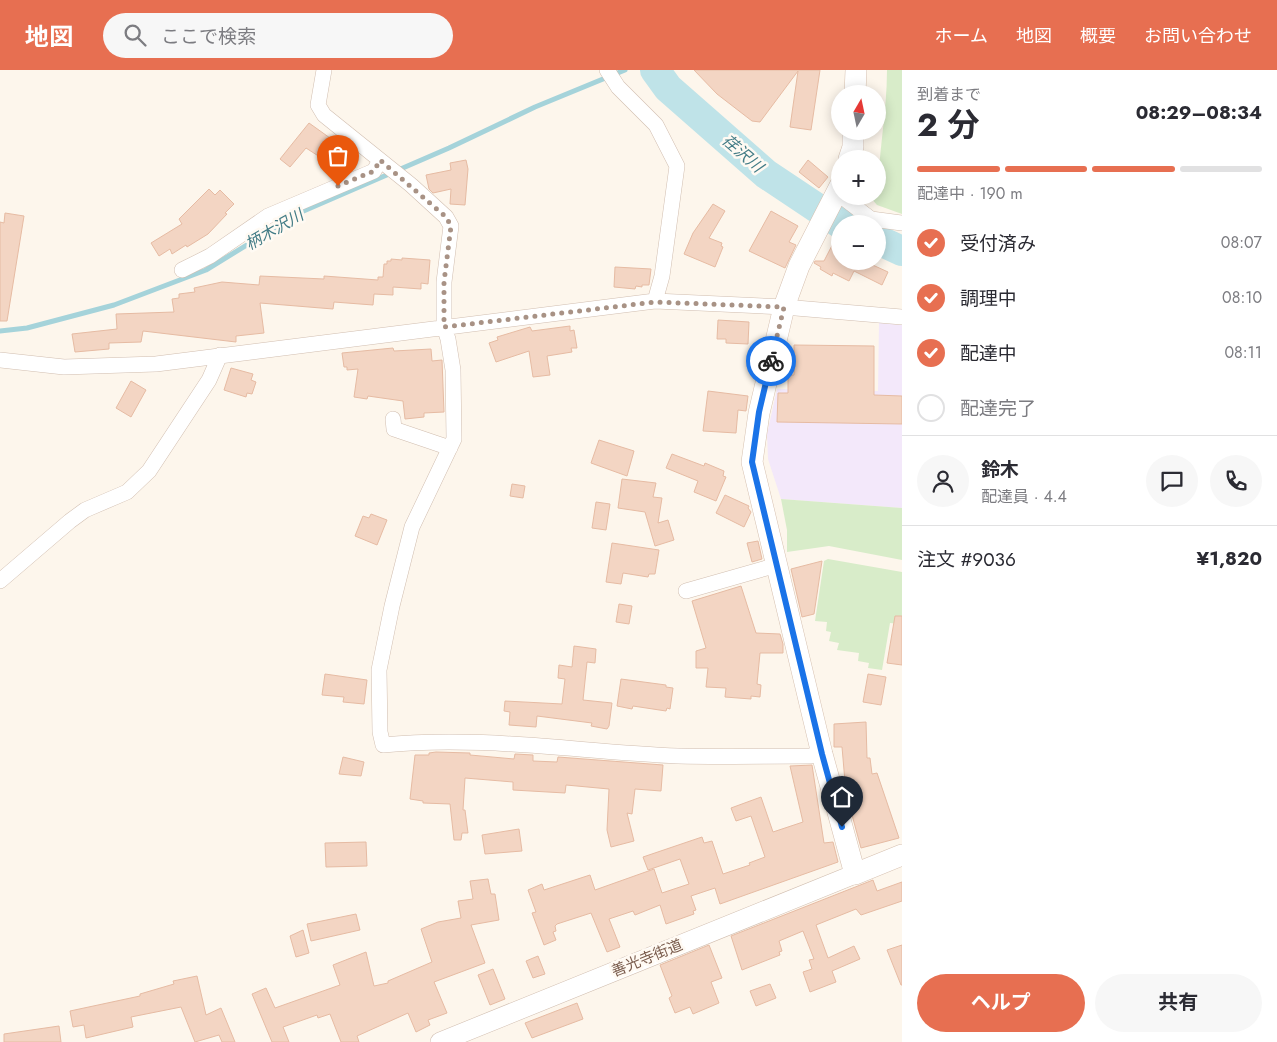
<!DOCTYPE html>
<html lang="ja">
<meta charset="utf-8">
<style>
body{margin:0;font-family:Jost,"Noto Sans JP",sans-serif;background:#f7f7f7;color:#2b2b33;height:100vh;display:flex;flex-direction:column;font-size:19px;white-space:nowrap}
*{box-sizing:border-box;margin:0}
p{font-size:16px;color:#7c7c81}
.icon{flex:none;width:28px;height:28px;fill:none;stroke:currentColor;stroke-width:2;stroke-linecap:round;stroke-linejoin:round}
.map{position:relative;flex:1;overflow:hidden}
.sheet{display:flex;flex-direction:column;background:#fff;width:375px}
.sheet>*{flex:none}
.needle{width:32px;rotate:9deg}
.tools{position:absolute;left:831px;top:15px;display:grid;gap:10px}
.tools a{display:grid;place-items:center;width:55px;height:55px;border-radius:50%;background:#fff;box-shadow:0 2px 12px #0003;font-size:25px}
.pin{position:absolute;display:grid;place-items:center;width:42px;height:42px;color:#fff;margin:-51px -21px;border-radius:50% 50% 50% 0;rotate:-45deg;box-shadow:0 0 5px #0007}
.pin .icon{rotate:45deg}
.courier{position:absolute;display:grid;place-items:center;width:50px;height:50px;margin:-25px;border:4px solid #1a73e8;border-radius:50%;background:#fff;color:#222;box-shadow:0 1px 6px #0007}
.head em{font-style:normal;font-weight:700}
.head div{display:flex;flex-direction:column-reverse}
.head{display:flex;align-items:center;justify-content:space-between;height:85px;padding:0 15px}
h1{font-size:32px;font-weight:700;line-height:38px}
.bar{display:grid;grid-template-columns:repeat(4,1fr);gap:8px 5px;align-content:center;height:60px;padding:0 15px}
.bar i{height:6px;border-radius:4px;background:#e1e1e2}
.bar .current{background:#e76f51}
.bar p{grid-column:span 4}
.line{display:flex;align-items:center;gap:12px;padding:0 15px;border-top:1px solid #e1e1e2}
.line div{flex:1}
.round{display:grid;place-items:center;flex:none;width:52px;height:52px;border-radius:26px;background:#f7f7f7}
ol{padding:0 15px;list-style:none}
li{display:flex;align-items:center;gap:15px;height:55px}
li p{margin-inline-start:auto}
li .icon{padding:5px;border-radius:50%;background:#e76f51;color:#fff;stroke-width:4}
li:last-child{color:#7c7c81}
li i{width:28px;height:28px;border:2px solid #e1e1e2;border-radius:50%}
.primary-button{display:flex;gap:10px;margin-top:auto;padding:10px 15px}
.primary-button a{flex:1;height:58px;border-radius:30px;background:#e76f51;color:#fff;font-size:20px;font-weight:700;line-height:58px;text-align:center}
.primary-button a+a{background:#f7f7f7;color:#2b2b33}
header{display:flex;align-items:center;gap:30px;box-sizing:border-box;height:70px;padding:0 25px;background:#e76f51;color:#fff}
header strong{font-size:24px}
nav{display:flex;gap:28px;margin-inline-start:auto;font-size:18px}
.search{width:350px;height:45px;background:#f7f7f7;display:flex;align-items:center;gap:12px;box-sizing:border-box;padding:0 18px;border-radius:28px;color:#7c7c81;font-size:19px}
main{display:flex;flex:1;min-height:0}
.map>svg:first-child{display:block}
.education{fill:#f3e8fa}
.green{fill:#d8ecc9}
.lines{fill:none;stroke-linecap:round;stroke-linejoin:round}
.stream{stroke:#a5d3da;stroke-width:5}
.river{stroke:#bfe3e8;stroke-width:30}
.building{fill:#f3d5c3;stroke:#e6bba3}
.minor-casing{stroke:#d1beb0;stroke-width:16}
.tertiary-casing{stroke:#d1beb0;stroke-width:20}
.secondary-casing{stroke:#d6c0b0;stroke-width:22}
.minor{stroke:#fff;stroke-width:15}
.tertiary{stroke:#fff;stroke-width:19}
.secondary{stroke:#fff;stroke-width:21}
.done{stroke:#a89285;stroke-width:5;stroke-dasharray:0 9}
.route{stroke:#1a73e8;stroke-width:6}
.labels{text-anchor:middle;stroke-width:5;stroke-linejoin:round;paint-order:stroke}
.street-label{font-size:15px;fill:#7a5c4d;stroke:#fffaf3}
.water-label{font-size:16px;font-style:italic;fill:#437c86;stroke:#fffaf3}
</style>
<header>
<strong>地図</strong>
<div class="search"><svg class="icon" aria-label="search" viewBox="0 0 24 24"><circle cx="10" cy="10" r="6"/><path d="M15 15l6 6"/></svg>ここで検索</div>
<nav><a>ホーム</a><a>地図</a><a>概要</a><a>お問い合わせ</a></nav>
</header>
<main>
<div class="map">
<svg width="902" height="972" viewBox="0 0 902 972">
<rect width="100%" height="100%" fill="#fdf6ec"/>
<path class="education" d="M879,253L902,255V438L781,429L768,389L767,364L777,319L878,321Z"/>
<path class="green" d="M887,0H902V144L877,135L871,128L878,126C878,84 887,43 887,0Z
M781,429L902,438V490L829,476L787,482V460Z
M828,489L902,502V554L890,553L882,600L868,598L869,593L858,591L859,583L837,580L839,573L829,571L831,562L826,561L827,552L815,551L824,491Z"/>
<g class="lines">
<path class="stream" d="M0,261L27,258L114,235L206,200L299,143L449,78L535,37L625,0"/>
<path class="river" d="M655,0L668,18L766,104L841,154
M878,170L902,181"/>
</g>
<path class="building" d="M694,0H820L811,60L790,57L798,1L760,52L752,51L717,24Z
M309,53L337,73L323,89L306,78L290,97L280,89Z
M466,90L468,99L465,135L450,134L451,119L433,123L429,119L426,105L451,100L450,93Z
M808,90L828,107L819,118L799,102Z
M209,119L215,125L220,120L234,134L225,143L227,144L208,164L187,177L186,175L172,184L170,179L159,186L151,173L182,154L179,149Z
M713,134L725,141L709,168L722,173L721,176L723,177L715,197L684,184L693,163Z
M771,141L798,156L789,172L796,175L785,198L749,181Z
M5,143L24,146L7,251H0V152L4,153Z
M840,160V191H864L888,202L882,215L854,201L849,211L833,203L832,206L820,199L821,197L814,193L815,191H824Z
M402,188L430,190L428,214L421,213V219L393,217V225L374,224L373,235L334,232L333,239L260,233L264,263L236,266V272L143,261L141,272L109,273V279L75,282L72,264L117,259L116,244L174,242L172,229L179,228V224L195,222L194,218L222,212L259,215L260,206L324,209V206L378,210V207H383L384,194H387V191H391V189L402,190Z
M615,197L651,199L649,215H642V217L636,216L635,219L614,217Z
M718,250L749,252L748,274L726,273V269H717Z
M570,256V261L574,260L577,278H571L572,282L547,286L550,305L533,307L529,281L496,292L489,273L498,270L497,267L530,257L532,261Z
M794,275L874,276V325L902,326V354L777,352L778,323H788V305H794Z
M393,278L394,281L431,279L432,291L442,290L444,342L424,343V347L405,349L403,331L368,326L367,329L354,327L358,299L347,300V297H344L342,283Z
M231,298L253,304L251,310L256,312L252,324L247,323L246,327L224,320Z
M131,311L146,320L131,347L116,338Z
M708,321L748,326L746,341L738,340L736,363L703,361Z
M599,370L634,381L627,406L591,393Z
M672,384L704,396L705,393L724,401L723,406L726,407L716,431L694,422L698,411L666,398Z
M622,409L656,413L653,427L662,428L658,453L668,450L674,470L655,476L645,442L618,438Z
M512,414L525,416L523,428L510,426Z
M725,425L749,436L748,438L751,442L744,457L716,443Z
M596,432L610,434L606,460L592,458Z
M371,444L387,450L377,475L355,466L363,446L369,448Z
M758,471L762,489L752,492L747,473Z
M612,473L659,480L655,504H649L648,507L623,503L621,514L606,512Z
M822,491L814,544L802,547L791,499Z
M741,516L756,563L780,564L783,574V583H760L757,614L761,615L760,627L751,626V629L725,627L726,618L706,617L708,598H696V581L706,578L692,531Z
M619,534L632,536L629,554L616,552Z
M895,546H902V595L887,593Z
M574,576L596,579L595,593L587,592L583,630L612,633L609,656L607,659L591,656L592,653L537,646L536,657L509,655L510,642L504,641L505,631L562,634L565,609L558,608L559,595L572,597Z
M325,604L367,610L364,634L343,632L344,627L322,625Z
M868,604L886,607L881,635L863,632Z
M621,609L666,615V617L673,618L670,639L667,638L666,641L633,636L632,639L617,636Z
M866,652L867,688H870L872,704L877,703L899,768L861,778L846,723L842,677H834V654Z
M436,682L470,683V685L514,689L515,684L533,685V691L557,692L558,687L663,695L661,721L635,719L632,744L627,743L634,771L611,777L607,760L609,719L566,715L565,723L513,720V712L465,708L463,740H465L468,763H462L461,770H454L450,734L423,733V731L410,729L415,685H429V683Z
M343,687L364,692L361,706L339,704Z
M812,695L824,773L833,772L838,792L720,834L715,818L691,826L696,840L693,841L694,844L666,854L660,835L635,845L633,841L609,849L620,877L607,882L591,843L557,854L555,856L556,861L553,862L556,870L544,875L532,843L536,842L528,820L542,814L544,820L590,805L595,820L654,799L662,823L689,814L680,789L648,800L643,787L702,767L704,773L712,771L723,804L750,795L749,793L765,787L751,746L736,751L731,738L761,727L773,762L803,752L790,696Z
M519,759L522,781L485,784L482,765Z
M366,772L367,796L326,797L325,773Z
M488,809L491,824H495L499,850L471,855L485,893L434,912L447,943L428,950L430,955L416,962L408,943L357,966L359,972H341L330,944L318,948L317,945L283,957L289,972H272L252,924L266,918L275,938L340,915L333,895L366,882L374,916L388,913V911L432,892L421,859L438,852L461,848L458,831L473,829L470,811Z
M873,810L877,821L902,812V831L861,845L856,839L816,855L828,888L854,876L860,889L832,901L836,912L810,922L803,902L812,899L809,890L814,889L803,861L779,871L782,881L779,882L780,885L742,900L731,866Z
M356,844L360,860L311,871L307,854Z
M303,860L309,883L296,887L290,866Z
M709,875L722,908L711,912L719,933L693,944L690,937L675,943L669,928L672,926L660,895Z
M902,875V915H901L887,880Z
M538,886L545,904L533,908L526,891Z
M493,899L505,929L490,935L478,905Z
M197,906L206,945L221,938L235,972H222L219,965L195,972L181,937L131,947L133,957L86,968L84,955L73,957L70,941L140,926V924L174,914L173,911Z
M770,914L776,928L756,936L750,921Z
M577,933L583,949L532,968L525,953Z
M59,956L61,972H4V964Z"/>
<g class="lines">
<defs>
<path id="minor" d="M324,0L318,35L324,45L411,115L446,147L451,156L444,212V257L448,269L453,300L454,369L412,457L392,536L379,600L380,662L383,675C481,665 580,682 678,686C722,687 766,686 810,686L822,684
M607,0L618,17L656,55L677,96L662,206L655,231
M841,126L871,149L902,153
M182,200L210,186L268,146L374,101L380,90
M0,290L64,297L156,294L655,231L784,237L902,247
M393,349L394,359L450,378
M0,511L70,451L85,440L127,422L149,401L209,310L220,285
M686,521L777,495"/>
<path id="tertiary" d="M440,972L855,804"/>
<path id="secondary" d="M855,24L856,0
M849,89L853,77V61
M840,116L799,196L784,237L759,343L752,392L822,684L855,804L902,785"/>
</defs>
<use href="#minor" class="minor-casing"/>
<use href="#tertiary" class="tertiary-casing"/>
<use href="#secondary" class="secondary-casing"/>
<use href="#minor" class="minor"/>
<use href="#tertiary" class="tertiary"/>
<use href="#secondary" class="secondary"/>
</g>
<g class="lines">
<path class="done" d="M338,116L374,101L380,90L446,147L451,156L444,212V257L655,232L784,237L771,291"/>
<path class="route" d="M771,291L759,342L752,392L822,684L842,757"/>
</g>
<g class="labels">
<g class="street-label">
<text transform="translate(647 888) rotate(-22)" y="5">善光寺街道</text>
</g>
<g class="water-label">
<text transform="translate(743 83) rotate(41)" y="6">荏沢川</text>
<text transform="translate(274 159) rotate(-30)" y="6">柄木沢川</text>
</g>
</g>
</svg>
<div class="tools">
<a><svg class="needle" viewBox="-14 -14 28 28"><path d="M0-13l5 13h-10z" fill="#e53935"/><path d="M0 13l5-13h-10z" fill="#7c7c81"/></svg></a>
<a>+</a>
<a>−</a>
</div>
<div class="pin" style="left:338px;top:116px;background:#ea580c"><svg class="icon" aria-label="bag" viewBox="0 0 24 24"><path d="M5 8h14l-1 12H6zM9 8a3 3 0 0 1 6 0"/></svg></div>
<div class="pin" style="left:842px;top:757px;background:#1f2937"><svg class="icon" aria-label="home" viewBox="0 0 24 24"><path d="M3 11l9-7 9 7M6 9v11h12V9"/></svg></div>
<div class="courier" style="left:771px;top:291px"><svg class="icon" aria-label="bike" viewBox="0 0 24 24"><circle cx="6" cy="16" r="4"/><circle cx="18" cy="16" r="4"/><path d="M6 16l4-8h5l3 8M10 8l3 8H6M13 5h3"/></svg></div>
</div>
<section class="sheet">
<div class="head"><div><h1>2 分</h1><p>到着まで</p></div><em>08:29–08:34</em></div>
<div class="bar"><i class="current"></i><i class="current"></i><i class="current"></i><i></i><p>配達中 · 190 m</p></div>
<ol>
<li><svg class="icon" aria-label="check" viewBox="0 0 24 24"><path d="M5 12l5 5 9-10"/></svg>受付済み<p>08:07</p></li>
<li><svg class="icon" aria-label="check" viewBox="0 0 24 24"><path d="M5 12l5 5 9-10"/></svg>調理中<p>08:10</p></li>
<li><svg class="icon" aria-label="check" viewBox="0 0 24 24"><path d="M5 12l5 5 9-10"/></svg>配達中<p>08:11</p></li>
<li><i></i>配達完了</li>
</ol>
<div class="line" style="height:90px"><a class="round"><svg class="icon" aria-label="person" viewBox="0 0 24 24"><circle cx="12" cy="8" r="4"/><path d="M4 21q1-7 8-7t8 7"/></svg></a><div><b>鈴木</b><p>配達員 · 4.4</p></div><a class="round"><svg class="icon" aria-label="chat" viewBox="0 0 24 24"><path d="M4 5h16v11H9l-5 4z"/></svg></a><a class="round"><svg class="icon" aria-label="phone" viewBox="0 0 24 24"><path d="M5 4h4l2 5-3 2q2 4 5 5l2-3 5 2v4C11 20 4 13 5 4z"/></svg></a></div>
<div class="line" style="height:65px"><div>注文 #9036</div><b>¥1,820</b></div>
<div class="primary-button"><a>ヘルプ</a><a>共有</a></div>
</section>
</main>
